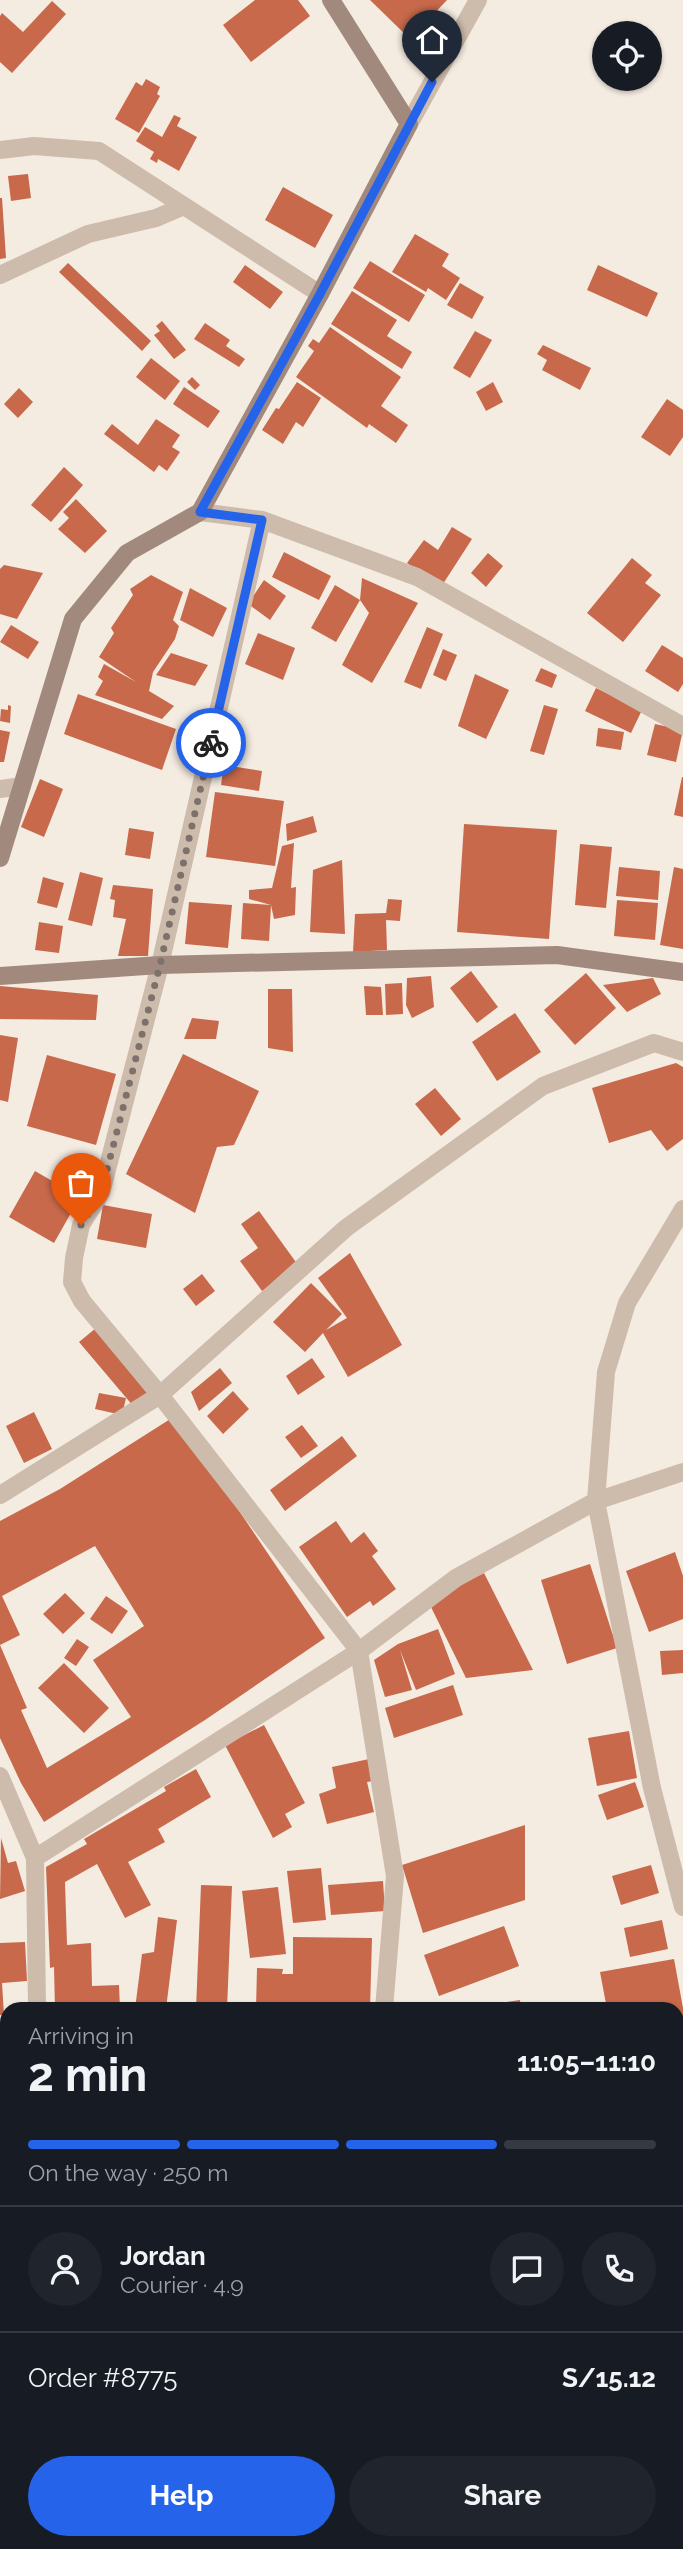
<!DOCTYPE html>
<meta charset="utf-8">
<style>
body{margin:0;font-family:Raleway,sans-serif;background:#20242c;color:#f1f3f6;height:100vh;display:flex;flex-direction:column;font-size:26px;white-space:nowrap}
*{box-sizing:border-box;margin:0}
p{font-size:23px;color:#9ea1a6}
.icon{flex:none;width:38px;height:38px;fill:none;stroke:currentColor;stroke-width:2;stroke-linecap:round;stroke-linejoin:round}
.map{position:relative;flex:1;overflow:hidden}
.panel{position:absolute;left:0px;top:2002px;width:684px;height:548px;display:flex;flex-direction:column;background:#171b24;border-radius:21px 21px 0 0;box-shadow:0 2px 5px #0004}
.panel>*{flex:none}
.buttons{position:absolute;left:592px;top:21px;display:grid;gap:14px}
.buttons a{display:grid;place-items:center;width:70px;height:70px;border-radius:50%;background:#171b24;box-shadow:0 2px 5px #0004;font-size:35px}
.pin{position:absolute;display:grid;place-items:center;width:60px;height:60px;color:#fff;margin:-72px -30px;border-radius:50% 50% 50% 0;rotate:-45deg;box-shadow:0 0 7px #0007}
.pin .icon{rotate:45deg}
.courier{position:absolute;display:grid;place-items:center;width:70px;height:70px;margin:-35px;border:5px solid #2563eb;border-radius:50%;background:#fff;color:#222;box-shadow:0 2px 9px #0007}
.summary em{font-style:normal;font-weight:700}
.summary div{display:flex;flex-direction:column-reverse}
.summary{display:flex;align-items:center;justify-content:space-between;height:119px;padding:0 28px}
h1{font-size:46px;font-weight:700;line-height:52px}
.bar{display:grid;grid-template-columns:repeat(4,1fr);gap:10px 7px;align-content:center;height:84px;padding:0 28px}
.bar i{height:9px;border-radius:5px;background:#363941}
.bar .current{background:#2563eb}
.bar p{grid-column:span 4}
.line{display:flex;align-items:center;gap:18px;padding:0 28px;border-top:2px solid #363941}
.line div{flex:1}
.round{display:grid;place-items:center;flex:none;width:74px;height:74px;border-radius:37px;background:#20242c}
.action{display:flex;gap:14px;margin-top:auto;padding:14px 28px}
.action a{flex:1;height:80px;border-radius:42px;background:#2563eb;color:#fff;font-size:28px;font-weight:700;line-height:80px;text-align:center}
.action a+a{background:#20242c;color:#f1f3f6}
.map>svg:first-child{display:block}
.building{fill:#c8694b;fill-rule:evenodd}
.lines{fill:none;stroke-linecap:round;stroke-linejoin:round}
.street{stroke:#cdbbac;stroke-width:18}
.secondary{stroke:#a18a7d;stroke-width:18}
.done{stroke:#7c716b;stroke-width:7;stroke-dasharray:0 12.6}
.route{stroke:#2563eb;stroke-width:9}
</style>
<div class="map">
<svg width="683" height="2549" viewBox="0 0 683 2549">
<rect width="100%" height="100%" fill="#f4ebe1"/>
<path class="building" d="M255,0H298L310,16L251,62L223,25Z
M370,0H447L410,39Z
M52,1L66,14L12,73L0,62V16L2,13L23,32Z
M146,79L160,87L157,94L160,96L139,133L115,119L136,82L142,86Z
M174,115L181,118L177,126L197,137L179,171L158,159L157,163L150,159L154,152L136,141L145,127L162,137Z
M28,174L31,198L11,201L8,176Z
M283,187L333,215L315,248L265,220Z
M0,198H2L6,258L0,259Z
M415,234L449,254L442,266L460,278L446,300L428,288L426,292L392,272Z
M370,261L425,295L409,322L353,288Z
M68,263L151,341L142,351L59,272Z
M245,265L283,292L270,309L233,282Z
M598,265L658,293L647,317L587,290Z
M460,283L484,297L472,319L447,305Z
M352,291L397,320L387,336L412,352L402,369L331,324Z
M162,321L186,350L174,359L154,335L160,331L156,326Z
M205,323L230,340L226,346L245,359L239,367L194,339Z
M330,327L401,377L381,406L408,425L396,443L369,424L367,428L296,377L314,351L308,346L313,339L319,343Z
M475,331L492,340L470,378L453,368Z
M543,345L591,368L580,390L542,370L547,360L537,354Z
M151,358L180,381L165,400L136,377Z
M192,377L200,385L195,390L187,382Z
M297,382L321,398L303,427L296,422L283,444L262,430L276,408L279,409Z
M493,382L503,402L486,411L476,392Z
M184,387L220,411L208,428L173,404Z
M19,388L33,402L18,418L4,404Z
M667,399L683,410V437L670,456L641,437Z
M156,419L180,435L172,447L180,452L167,471L159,465L154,472L104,434L112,424L138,445Z
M64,467L83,485L51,522L31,505Z
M76,499L107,531L85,553L58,529L69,518L63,512Z
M452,527L472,539L441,587L407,563L424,540L438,550Z
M284,552L331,576L319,600L272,577Z
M488,553L503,566L486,587L471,573Z
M632,558L652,575L645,583L661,595L623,642L587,613Z
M4,565L43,573L17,619L0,614V569Z
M151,575L183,592L173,620L179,626L175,639L153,672L149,691L174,706L162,719L95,695L103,681L98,677L104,664L136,682L99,657L114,633L111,628L133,595L130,589Z
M362,578L418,603L372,683L342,665L369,613L360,600Z
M264,580L286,596L270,620L248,604Z
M335,585L360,600L336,642L311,628Z
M190,588L227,608L213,637L180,620Z
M11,625L39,642L28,659L0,642Z
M427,627L443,634L421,689L404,682Z
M258,633L295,648L283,680L245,664Z
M662,645L683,658V684L678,692L645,671Z
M443,649L457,655L446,681L433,675Z
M171,653L208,665L195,686L156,675Z
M541,668L557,675L552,688L535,681Z
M475,674L509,690L486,739L458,726Z
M596,688L642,710L631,733L585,711Z
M78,694L176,729L162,770L64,734Z
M8,705L11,706L10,723L0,721L1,709L8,710Z
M544,705L558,709L544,755L530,751Z
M655,724L683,730L676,762L647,755Z
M598,728L624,732L621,750L596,746Z
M0,730L10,732L4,762H0Z
M224,765L262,771L259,791L221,785Z
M682,777H683V817L674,815Z
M40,779L63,789L44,837L21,827Z
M215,792L284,801L275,866L206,857Z
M313,816L317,832L287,841L286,824Z
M464,824L557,830L549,939L457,932Z
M129,828L154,832L150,859L125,855Z
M294,843L291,888L296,887L295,915L274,919L271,905L269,941L241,939L243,903L271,905L249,899V890L272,888L282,846Z
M580,844L612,847L606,908L575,905Z
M342,860L345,934L310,932L313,870Z
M619,867L660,871L658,900L616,896Z
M674,867L683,869V949L660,945Z
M80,872L103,878L92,926L68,920Z
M43,877L64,883L57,908L37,903Z
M113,885L153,889L148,956H118L126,919L113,917L115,900L110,899Z
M388,899L402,900L400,921L386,920L387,950L353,952L355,914L386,913Z
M617,900L658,903L655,940L614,936Z
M189,902L232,905L228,948L185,944Z
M39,922L63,926L59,953L35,950Z
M471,971L498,1007L477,1023L450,988Z
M586,973L616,1008L575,1045L544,1010Z
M431,976L434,1007L412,1018L406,1005L407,978Z
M653,978L661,994L627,1012L603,985Z
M402,983L403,1014L386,1015L385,984Z
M0,986L98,995L96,1020L0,1019Z
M364,986L381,987L383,1015H366Z
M268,989H292L293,1052L268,1048Z
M515,1013L541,1052L497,1081L472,1042Z
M192,1018L219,1021L216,1039H184Z
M0,1035L18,1038L8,1102L0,1100Z
M183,1054L259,1091L234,1145L217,1147L195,1213L126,1174Z
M47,1055L116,1074L96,1145L27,1126Z
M676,1063L683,1067V1139L667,1151L651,1130L609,1143L592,1088Z
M435,1088L461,1119L441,1136L415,1104Z
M35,1171L80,1197L54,1243L9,1217Z
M103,1205L152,1214L146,1248L97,1239Z
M259,1211L298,1265L262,1291L240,1261L258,1248L241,1224Z
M350,1253L402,1345L348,1377L323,1333L305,1352L273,1322L311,1283L342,1314L326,1330L347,1318L318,1278Z
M202,1274L215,1291L196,1306L183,1289Z
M96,1328L150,1394L134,1407L79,1342Z
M312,1358L325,1377L298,1395L286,1376Z
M220,1368L232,1383L199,1411L191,1392Z
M233,1391L249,1409L223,1434L207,1416Z
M99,1393L126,1398L122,1415L95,1409Z
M34,1412L52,1449L24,1463L6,1426Z
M175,1416L325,1638L205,1720L44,1822L21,1783L0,1738V1521L60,1489ZM95,1546L144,1626L93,1660L131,1717L47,1768L21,1710L27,1708L0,1645L20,1635L2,1596Z
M302,1425L318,1446L301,1458L285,1437Z
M342,1436L357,1456L285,1511L270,1490Z
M336,1521L351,1543L364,1532L378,1551L372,1556L396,1589L373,1606L370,1601L347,1617L299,1547Z
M675,1552L683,1576V1619L649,1632L626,1571Z
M590,1564L617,1648L567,1664L541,1580Z
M484,1573L533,1670L466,1678L428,1601Z
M65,1593L85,1613L63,1634L43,1614Z
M106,1596L128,1611L112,1634L90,1619Z
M438,1629L455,1674L416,1690L400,1650L412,1690L385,1697L374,1660L398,1644Z
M77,1639L89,1647L76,1666L64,1658Z
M683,1650V1673L662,1675L660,1651Z
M64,1663L109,1708L84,1733L38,1688Z
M453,1685L463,1715L394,1738L385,1708Z
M264,1725L305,1803L285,1814L292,1827L273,1838L225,1745Z
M629,1731L637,1778L597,1786L588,1738Z
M369,1759L373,1781L367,1782L374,1812L327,1824L319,1794L336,1788L332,1767Z
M196,1769L211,1797L158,1829L165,1842L128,1862L151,1905L125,1918L97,1864L65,1882L67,1945L91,1943L92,1986L119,1985L120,2009H55L54,1967L50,1968L46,1867L87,1844L84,1839L166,1791L164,1787Z
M635,1782L644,1807L607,1820L598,1795Z
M525,1825V1900L423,1933L402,1865Z
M1,1838L8,1863L16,1861L25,1891L0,1899Z
M651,1865L659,1893L621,1905L612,1876Z
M321,1868L326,1920L293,1923L287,1871Z
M383,1881L385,1911L331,1915L328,1885Z
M201,1885L232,1886L227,2009H196Z
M278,1887L286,1954L250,1958L242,1891Z
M158,1917L177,1920L166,2009H135L142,1954L154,1952Z
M662,1920L668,1949L630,1957L624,1928Z
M504,1926L519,1966L439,1996L424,1955Z
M293,1937L372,1938L370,2009H256L257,1968L283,1969L282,1974H293Z
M25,1942L27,1981L2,1983L4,2015H0V1943Z
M674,1959L683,2008V2030L677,2031V2009H607L600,1972Z
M520,2000L521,2009H485V2005Z
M0,2056L7,2057V2103L0,2102Z
M677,2141L683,2142V2191L677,2190Z
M677,2220L683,2221V2254H677Z
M677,2256H682L683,2295H677Z
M0,2292H7V2389H0Z
M683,2303V2337H677V2304Z
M0,2411H7V2454H0Z
M677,2427L683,2428V2525H677Z
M0,2473L7,2474L1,2506H0Z"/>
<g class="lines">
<path class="street" d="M409,124L478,0
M0,150L34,146L99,151L320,294
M0,275L88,234L156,218L184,206
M200,512L262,520L417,577L683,726
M262,520L160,965L101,1193L81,1225L74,1258L72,1282L82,1301L160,1395L359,1651L395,1876L384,2009
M0,789L22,786
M683,1209L627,1303L606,1372L596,1501L652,1788L683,1907
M0,1495L160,1395L346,1228L543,1086L654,1043L683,1052
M0,1776L35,1858L37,2009
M35,1858L359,1651L456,1578L596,1501L683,1472
M0,2047L7,2048
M677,2080H683
M677,2200H683
M0,2222H7
M359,2549V2543"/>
<path class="secondary" d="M0,858L73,619L127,553L200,512L320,294L409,124L331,0
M0,976L160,965L557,955L683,972
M0,2403H7
M677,2407H683"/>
</g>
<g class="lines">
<path class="done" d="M81,1225L101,1193L160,965L211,743"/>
<path class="route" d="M211,743L262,520L200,512L320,294L432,82"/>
</g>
</svg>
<div class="buttons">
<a><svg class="icon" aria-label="locate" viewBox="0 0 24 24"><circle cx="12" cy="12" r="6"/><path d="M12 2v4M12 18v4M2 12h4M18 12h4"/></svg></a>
</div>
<div class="pin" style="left:81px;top:1225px;background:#ea580c"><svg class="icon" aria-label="bag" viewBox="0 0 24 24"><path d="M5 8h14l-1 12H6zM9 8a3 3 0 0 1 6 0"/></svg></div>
<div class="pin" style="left:432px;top:82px;background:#1f2937"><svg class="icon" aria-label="home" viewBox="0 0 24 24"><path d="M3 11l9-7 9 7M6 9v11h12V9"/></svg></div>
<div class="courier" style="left:211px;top:743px"><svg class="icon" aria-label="bike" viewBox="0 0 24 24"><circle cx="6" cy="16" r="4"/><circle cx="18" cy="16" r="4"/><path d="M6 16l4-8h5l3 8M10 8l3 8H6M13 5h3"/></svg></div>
<section class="panel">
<div class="summary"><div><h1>2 min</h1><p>Arriving in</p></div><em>11:05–11:10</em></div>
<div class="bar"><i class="current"></i><i class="current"></i><i class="current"></i><i></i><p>On the way · 250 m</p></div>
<div class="line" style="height:126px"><a class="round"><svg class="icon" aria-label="person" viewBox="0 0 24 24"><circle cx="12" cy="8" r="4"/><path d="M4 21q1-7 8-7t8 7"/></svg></a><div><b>Jordan</b><p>Courier · 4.9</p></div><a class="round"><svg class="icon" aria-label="chat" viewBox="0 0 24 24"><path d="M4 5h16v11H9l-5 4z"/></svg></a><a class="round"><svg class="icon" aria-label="phone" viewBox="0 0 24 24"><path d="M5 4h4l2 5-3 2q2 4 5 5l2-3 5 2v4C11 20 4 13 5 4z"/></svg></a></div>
<div class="line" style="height:91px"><div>Order #8775</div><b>S/15.12</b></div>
<div class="action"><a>Help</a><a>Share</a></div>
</section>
</div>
